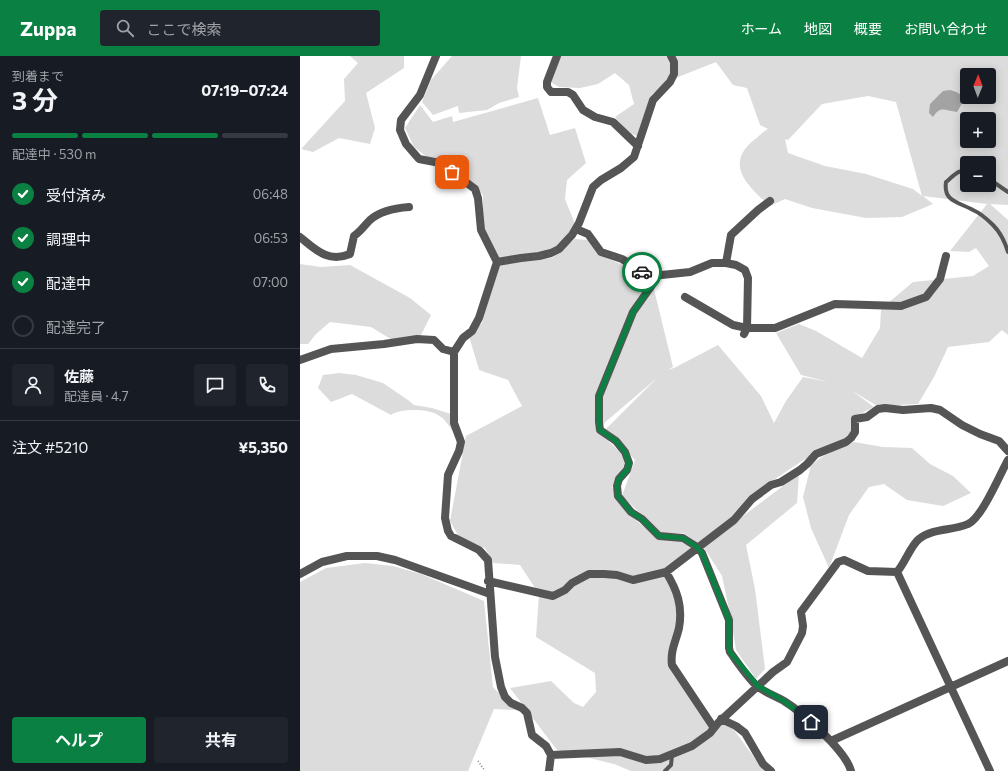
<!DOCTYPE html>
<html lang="ja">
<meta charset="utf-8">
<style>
body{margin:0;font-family:Commissioner,"Noto Sans JP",sans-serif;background:#20242c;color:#f1f3f6;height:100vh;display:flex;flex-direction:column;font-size:15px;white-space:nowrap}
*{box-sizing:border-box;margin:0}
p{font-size:13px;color:#9ea1a6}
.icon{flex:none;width:22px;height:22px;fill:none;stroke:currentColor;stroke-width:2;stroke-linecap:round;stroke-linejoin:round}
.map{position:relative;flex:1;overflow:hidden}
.drawer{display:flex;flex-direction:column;background:#171b24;width:300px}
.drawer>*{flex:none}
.needle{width:26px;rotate:1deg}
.buttons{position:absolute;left:660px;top:12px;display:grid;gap:8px}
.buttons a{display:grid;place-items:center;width:36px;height:36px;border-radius:4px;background:#171b24;box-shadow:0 2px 10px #0003;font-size:20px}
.pin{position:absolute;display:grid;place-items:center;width:34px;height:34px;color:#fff;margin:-17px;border-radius:8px;box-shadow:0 2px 6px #0006}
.courier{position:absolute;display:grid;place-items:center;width:40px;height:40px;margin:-20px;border:3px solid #0b8043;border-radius:50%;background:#fff;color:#222;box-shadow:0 1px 5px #0007}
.headline em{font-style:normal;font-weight:700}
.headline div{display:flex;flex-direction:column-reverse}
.headline{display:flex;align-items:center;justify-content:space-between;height:68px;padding:0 12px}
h1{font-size:26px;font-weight:700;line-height:30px}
.bar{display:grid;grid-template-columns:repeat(4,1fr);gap:6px 4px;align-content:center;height:48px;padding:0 12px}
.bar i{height:5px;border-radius:3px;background:#363941}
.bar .selected{background:#0b8043}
.bar p{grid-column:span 4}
.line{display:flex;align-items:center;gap:10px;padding:0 12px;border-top:1px solid #363941}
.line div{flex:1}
.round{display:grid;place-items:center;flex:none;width:42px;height:42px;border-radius:4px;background:#20242c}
ol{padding:0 12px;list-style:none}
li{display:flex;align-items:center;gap:12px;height:44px}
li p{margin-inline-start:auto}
li .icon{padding:4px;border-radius:50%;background:#0b8043;color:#fff;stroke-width:4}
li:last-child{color:#9ea1a6}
li i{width:22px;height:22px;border:2px solid #363941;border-radius:50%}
.action{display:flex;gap:8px;margin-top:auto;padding:8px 12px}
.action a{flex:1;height:46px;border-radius:4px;background:#0b8043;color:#fff;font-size:16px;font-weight:700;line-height:46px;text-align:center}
.action a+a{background:#20242c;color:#f1f3f6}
header{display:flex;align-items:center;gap:24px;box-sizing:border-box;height:56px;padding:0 20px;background:#0b8043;color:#fff}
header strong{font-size:19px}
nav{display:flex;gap:22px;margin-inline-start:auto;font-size:14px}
.search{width:280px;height:36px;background:#20242c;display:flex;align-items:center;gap:10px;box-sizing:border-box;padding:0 14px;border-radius:4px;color:#9ea1a6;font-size:15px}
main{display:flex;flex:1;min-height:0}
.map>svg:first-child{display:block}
.green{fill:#dcdcdc;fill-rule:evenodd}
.water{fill:#a3a3a3}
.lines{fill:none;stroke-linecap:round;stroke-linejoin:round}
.path{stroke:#777;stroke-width:1.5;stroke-dasharray:1 2;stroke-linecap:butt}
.lane{stroke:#555;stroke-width:4}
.street{stroke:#555;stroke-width:8}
.done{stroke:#595959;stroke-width:4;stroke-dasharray:0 7.2}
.route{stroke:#0b8043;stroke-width:5}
</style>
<header>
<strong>Zuppa</strong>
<div class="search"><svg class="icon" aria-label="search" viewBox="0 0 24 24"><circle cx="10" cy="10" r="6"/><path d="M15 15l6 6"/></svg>ここで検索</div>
<nav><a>ホーム</a><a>地図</a><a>概要</a><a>お問い合わせ</a></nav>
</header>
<main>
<section class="drawer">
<div class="headline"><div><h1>3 分</h1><p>到着まで</p></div><em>07:19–07:24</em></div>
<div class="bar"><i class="selected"></i><i class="selected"></i><i class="selected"></i><i></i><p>配達中 · 530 m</p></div>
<ol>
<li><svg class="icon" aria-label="check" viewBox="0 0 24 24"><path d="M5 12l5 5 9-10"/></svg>受付済み<p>06:48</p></li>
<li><svg class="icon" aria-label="check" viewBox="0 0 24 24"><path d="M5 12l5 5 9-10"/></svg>調理中<p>06:53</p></li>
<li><svg class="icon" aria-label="check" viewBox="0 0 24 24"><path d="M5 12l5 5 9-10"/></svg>配達中<p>07:00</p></li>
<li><i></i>配達完了</li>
</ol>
<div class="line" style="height:72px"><a class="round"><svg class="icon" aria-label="person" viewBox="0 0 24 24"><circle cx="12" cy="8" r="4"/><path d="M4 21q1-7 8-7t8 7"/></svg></a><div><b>佐藤</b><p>配達員 · 4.7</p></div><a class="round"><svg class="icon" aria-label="chat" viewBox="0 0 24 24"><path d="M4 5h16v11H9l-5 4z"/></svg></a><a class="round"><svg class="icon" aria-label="phone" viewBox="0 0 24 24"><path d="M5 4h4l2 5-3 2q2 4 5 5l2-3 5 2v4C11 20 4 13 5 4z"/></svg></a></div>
<div class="line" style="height:52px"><div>注文 #5210</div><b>¥5,350</b></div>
<div class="action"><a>ヘルプ</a><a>共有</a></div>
</section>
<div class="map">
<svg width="708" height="715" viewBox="0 0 708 715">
<rect width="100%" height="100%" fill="#fff"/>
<path class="green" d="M50,0H104V12L66,37L75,72L70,88L39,82L13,96L1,93L45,45L44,23L58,7Z
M152,0H221L217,32L219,41L199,47L187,54L159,57L158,50L133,59L122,46L131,24Z
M261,0H708V149L690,148L708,164V279L702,274L689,286L648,291L634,321L618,348L577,350L551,334L574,351L552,362L551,376L545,382L520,393L469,427L430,463L397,487L384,477H361L322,440L335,404L306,373L357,322L296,374L318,394L326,402L323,412L312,431L328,458L358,482L382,484L391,492L366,516L379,553L371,609L374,623L372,609L413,671L429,667L464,715H331L314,708L257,694L210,632L251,625L274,647L283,651L296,636L295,617L236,581L239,538L220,509L193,507L185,492L159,481L150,465L166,380L222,350L208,324L179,314L169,280L182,267L199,207L252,202L275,183L288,184L302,200L351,221L373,311L367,314L374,312L418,289L461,340L474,367L486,345L503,321L529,326L501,319L476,277L499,268L516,275L562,302L580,272L581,253L613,226L673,220L689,210L676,192L669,196L650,195L687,148L623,140L633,148L602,161L566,162L512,152L485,143L470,150C449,131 423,109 454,84C458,81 464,75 468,73L460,69L447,32L433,29L416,6L368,25L351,39L337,80L329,77L315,61L334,48L329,29L315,17L298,28L280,32L259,31L249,25ZM667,19H689V41H667ZM568,40L596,46L622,140L613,133L566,118L525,110L488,97L485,83L488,84L522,48ZM667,63H689V85H667ZM667,107H689V129H667Z
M238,42L250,79L275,72L286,107L267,124L265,143L275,168L259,190L243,197L199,202L183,171V139L147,103L127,101L114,91L105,72L120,49L133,66L152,60L153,66Z
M0,208L21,211L50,209L110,242L131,259L121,279L94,285L71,271L30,266L16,278L8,288H0Z
M39,317L56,319L83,327L108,344L114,349L132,352L151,358L153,376C148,369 145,362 136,358C127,353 100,352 91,359L52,338L31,346L18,332L23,319Z
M554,386L583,391L612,392L630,408L653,420L671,437L643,450L607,444L584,428L569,431L549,459L529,512L511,472L503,441L511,409L529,396Z
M499,418L497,447L446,489L455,533L465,613L456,623L436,594L431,563L422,520L403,490Z
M65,507L93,510L121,518L184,545L193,631L215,654L194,653L168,715H0V526L26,512Z"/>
<path class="water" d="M650,34C657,36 661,37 664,44L657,56C645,55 641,49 633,61L629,57L630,48L643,35Z"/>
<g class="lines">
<path class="path" d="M178,705L185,715"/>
<path class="lane" d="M667,114C659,113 652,121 646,126C643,146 659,146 673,154C680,157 688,164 693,169C701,177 705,186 708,196
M689,123L708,136
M365,715L371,709L372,699"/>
<path class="street" d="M136,0L120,39L101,64L100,74L106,88L119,103L140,107L175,133L178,142L181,174L197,206
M257,0L247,26V31L251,36H268L273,39L283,54L295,61L313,66L338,90
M276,173L288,178L301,196L322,203L343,216L352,220L390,216L412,207H426L436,209L445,214L448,222L447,272L444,278
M0,181C16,194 28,207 50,198L54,180C61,175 64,170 70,164C80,155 96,152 109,151
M426,207L431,179L458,154L470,145
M352,220V229L333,256L299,340V366L300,374L316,385L325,396L329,407L327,414L319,423L317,430L318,440L331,456L342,463L359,480L383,482L397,491L402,497L429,564V592L430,596C438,607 447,621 457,630C464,636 475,640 484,645C502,656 546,695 551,715
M385,241L433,269L447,272H475L535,248L601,250L626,241L640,223L646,200
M0,304L31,293L84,288L117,283L134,284L143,293L154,296
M366,516C377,534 383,550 379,572C376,585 370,595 372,609L414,672
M597,516L690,715
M0,518L22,506L47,500H77L95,504L190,538
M188,525L253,540L265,534L272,527L289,518H304L317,519L333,524L366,516L434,464L452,443L471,429L481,426L500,414L507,408L516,398L546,386L551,382L555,376V363L567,361L578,353L585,352L603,354L631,352L640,354L662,369L680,378L699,385L708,395
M421,663L436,670L445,677L463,708L471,715
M531,685L708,605
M251,699L320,696L346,704L360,703L392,690L410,677L418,667L473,616L487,606L502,577L503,570L501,556L538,506L544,504L568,515L597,516C605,507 611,489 619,483C632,472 653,475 668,468C682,462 700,418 708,404
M249,715L251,699L246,690L232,679L227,657L222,652L211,647L205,641L201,631L195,601L188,504L179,494L151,480L148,475L145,462L148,419L159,395L161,386L154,367V296L163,282L172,275L179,262L197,206L221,202L239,200L251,197L259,193L272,179L279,167L293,131L301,124L321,112L334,101L353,44L370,26L374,18V6L371,0"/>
</g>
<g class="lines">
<path class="done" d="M152,116L175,133L178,142L181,174L197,206L221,202L239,200L251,197L259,193L276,173L288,178L300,196L322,203L342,216"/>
<path class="route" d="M342,216L352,220V229L333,256L299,340V366L300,374L316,385L325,396L329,407L327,414L319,423L317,430L318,440L331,456L342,463L359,480L383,482L397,491L402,497L429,564V592L430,596L458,630L484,645L511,666"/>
</g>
</svg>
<div class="buttons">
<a><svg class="needle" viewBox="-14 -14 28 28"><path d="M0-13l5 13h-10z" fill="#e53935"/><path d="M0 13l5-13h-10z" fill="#9ea1a6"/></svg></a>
<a>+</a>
<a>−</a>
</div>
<div class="pin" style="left:152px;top:116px;background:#ea580c"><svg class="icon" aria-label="bag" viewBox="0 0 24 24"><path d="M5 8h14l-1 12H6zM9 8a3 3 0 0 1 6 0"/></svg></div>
<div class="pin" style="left:511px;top:666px;background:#1f2937"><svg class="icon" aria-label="home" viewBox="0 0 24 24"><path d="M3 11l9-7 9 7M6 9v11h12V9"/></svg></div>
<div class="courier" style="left:342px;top:216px"><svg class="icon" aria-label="car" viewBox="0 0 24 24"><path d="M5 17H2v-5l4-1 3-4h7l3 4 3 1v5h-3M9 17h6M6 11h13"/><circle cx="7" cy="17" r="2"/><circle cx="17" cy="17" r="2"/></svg></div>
</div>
</main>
